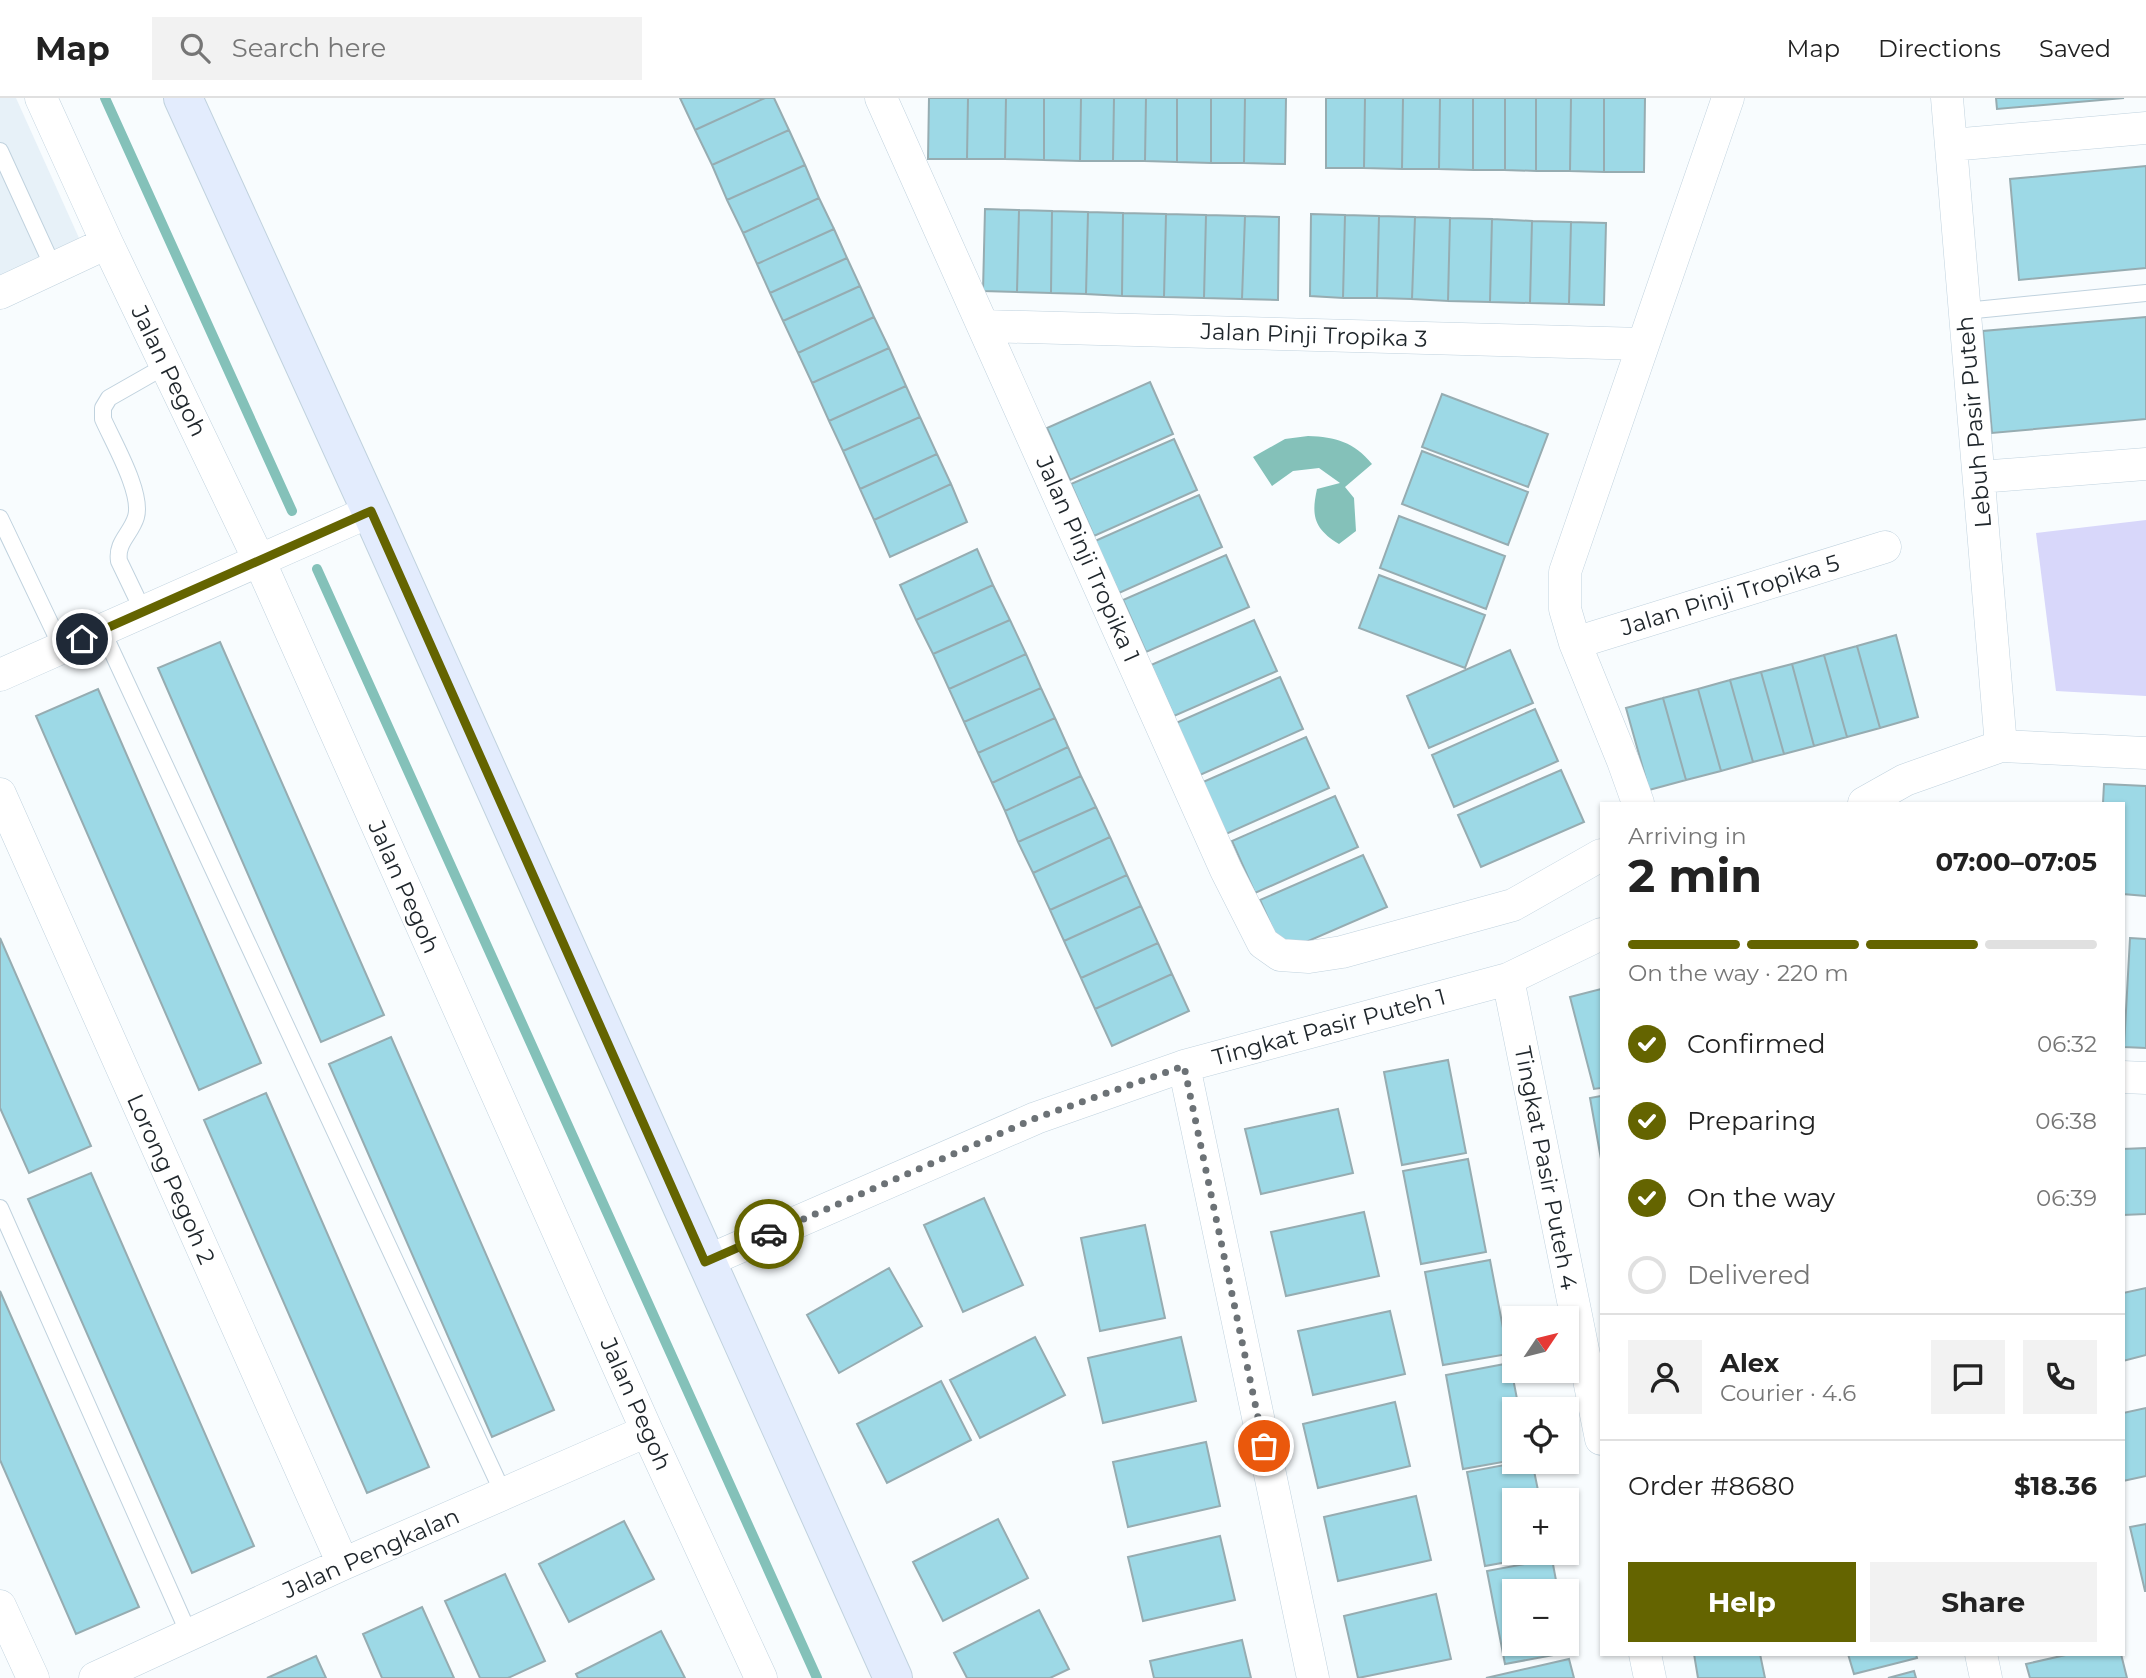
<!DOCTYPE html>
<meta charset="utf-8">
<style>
body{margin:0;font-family:Montserrat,sans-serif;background:#f2f2f2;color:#222;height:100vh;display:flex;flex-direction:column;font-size:26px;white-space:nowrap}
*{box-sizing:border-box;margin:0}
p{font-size:23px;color:#767676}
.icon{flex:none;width:38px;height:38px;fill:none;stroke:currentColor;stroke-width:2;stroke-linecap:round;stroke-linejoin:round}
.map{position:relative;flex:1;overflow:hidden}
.drawer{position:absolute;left:1600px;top:704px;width:525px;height:854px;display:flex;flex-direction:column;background:#fff;border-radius:0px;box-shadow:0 2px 5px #0004}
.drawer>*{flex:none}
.needle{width:46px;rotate:55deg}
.buttons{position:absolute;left:1502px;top:1208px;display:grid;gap:14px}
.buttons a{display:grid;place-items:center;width:77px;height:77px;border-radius:0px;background:#fff;box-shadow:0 2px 5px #0004;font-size:35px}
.pin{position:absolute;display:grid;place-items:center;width:60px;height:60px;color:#fff;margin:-30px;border:4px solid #fff;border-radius:50%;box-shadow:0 2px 7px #0007}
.courier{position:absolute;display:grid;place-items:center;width:70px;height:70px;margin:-35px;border:5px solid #646400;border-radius:50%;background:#fff;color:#222;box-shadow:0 2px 9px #0007}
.head em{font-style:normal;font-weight:700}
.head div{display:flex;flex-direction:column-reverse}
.head{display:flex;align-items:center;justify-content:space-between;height:119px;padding:0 28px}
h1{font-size:46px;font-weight:700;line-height:52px}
.bar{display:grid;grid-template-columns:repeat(4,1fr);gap:10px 7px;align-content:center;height:84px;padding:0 28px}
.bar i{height:9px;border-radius:5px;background:#e0e0e0}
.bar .active{background:#646400}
.bar p{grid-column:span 4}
.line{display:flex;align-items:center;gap:18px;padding:0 28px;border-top:2px solid #e0e0e0}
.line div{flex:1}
.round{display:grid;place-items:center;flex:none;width:74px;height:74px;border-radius:0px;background:#f2f2f2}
ol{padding:0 28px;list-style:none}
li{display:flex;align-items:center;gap:21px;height:77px}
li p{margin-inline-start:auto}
li .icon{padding:7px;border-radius:50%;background:#646400;color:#fff;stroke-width:4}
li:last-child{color:#767676}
li i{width:38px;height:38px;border:4px solid #e0e0e0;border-radius:50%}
.button{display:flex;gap:14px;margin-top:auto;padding:14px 28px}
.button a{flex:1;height:80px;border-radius:0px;background:#646400;color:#fff;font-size:28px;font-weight:700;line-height:80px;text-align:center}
.button a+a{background:#f2f2f2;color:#222}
header{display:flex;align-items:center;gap:42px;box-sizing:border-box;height:98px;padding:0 35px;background:#fff;border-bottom:2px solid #e0e0e0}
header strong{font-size:33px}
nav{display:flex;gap:38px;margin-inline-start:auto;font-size:24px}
.search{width:490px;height:63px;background:#f2f2f2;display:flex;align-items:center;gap:18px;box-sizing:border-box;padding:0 24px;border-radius:0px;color:#767676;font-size:26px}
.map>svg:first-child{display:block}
.built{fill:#e7f1f8}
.green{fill:#d8d7fa}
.water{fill:#84c1b9}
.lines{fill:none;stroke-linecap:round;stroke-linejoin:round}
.stream{stroke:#84c1b9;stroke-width:10}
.building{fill:#9dd9e6;stroke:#96acb1;stroke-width:2}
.lane-casing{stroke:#c0d2de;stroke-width:18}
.street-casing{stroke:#c0d2de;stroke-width:33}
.secondary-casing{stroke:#c0d2de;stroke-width:40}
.lane{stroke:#fff;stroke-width:16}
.street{stroke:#fff;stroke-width:32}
.secondary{stroke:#e3ecfd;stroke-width:38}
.done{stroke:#6c7276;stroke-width:7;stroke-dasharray:0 12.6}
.route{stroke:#646400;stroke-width:9}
.labels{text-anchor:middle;stroke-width:5;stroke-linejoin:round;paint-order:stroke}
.street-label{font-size:23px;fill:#20272c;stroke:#fff}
</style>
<header>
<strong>Map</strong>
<div class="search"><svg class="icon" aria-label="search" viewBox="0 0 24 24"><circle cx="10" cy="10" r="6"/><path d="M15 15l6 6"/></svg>Search here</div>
<nav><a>Map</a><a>Directions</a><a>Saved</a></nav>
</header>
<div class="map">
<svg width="2146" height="1580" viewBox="0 0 2146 1580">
<rect width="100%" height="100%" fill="#f8fcfe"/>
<path class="built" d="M0,0H16L79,140L0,178Z"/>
<path class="green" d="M2146,422V598L2056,593L2036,435Z"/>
<path class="water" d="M1308,338C1336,339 1354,344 1372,366L1345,389L1354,400L1356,433L1339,446C1314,431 1311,418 1317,391L1340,385L1319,370L1293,373L1272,388L1253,359L1285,341Z"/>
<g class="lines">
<path class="stream" d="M105,0L292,413
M317,471L817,1580"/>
</g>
<path class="building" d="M680,0H765L695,32Z
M765,0H774L789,32L712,67L695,32Z
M929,0H968L967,61H928Z
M968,0H1006L1005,61H967Z
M1006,0H1044V62L1005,61Z
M1044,0H1081L1080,63L1044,62Z
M1081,0H1114L1113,63H1080Z
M1114,0H1146L1145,63H1113Z
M1146,0H1177V64L1145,63Z
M1177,0H1211V65L1177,64Z
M1211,0H1245L1244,65H1211Z
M1245,0H1286L1285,66L1244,65Z
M1326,0H1365L1364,70H1326Z
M1365,0H1403L1402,71L1364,70Z
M1403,0H1440L1439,71H1402Z
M1440,0H1473V72L1439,71Z
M1473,0H1505V72H1473Z
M1505,0H1536V73L1505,72Z
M1536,0H1571L1570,73H1536Z
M1571,0H1604V74L1570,73Z
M1604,0H1645L1644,74H1604Z
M1996,0H2124L1997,11Z
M789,32L805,67L727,102L712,67Z
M805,67L819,100L743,135L727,102Z
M2146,68V170L2019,182L2010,81Z
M819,100L834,131L757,166L743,135Z
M985,111L1019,112L1017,194L983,193Z
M1019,112L1052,113L1051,195L1017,194Z
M1052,113L1088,114L1086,196L1051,195Z
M1088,114L1123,115L1122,198L1086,196Z
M1123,115L1166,116L1164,199L1122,198Z
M1166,116L1206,117L1204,200L1164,199Z
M1311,116L1345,117L1343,200L1310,198Z
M1206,117L1245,118L1242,201L1204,200Z
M1345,117L1379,118L1377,200H1343Z
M1245,118L1279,119L1278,202L1242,201Z
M1379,118L1415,119L1412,201L1377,200Z
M1415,119L1450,120L1448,203L1412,201Z
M1450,120L1492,121L1490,204L1448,203Z
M1492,121L1532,123L1530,205L1490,204Z
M1532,123L1571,124L1569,206L1530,205Z
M1571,124L1606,125L1604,207L1569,206Z
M834,131L847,160L770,195L757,166Z
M847,160L860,188L783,223L770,195Z
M860,188L874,219L798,255L783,223Z
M874,219L889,250L812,285L798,255Z
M2146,219V321L1992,335L1983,233Z
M889,250L906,288L829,323L812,285Z
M1150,284L1173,336L1070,382L1047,330Z
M906,288L920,319L843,353L829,323Z
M1442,296L1548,336L1528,389L1422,349Z
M920,319L937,356L860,391L843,353Z
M1174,341L1197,392L1094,438L1071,386Z
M1422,353L1528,394L1508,447L1402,406Z
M937,356L951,386L874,422L860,391Z
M951,386L967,424L890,459L874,422Z
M1199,397L1222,449L1119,495L1095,443Z
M1399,418L1505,458L1486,511L1380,470Z
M977,451L993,487L916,522L900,487Z
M1226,457L1249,509L1146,554L1123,502Z
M1379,477L1485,517L1465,570L1359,530Z
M993,487L1010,522L933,556L916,522Z
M1010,522L1026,556L949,591L933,556Z
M1254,522L1277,573L1174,618L1151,567Z
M1896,537L1918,619L1880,630L1857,548Z
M220,544L384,917L321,944L158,570Z
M1857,548L1880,630L1847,639L1824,557Z
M1510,552L1533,605L1429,650L1407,598Z
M1026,556L1041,590L964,624L949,591Z
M1824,557L1847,639L1814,648L1792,566Z
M1792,566L1814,648L1784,656L1761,574Z
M1761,574L1784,656L1753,664L1730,582Z
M1280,579L1303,631L1200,677L1176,625Z
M1730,582L1753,664L1721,673L1698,591Z
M1041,590L1055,620L978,655L964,624Z
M98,591L261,965L199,992L36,618Z
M1698,591L1721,673L1686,682L1663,600Z
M1663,600L1686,682L1649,692L1626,610Z
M1535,611L1558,663L1454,709L1432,657Z
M1055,620L1068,649L992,685L978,655Z
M1306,639L1329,690L1226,736L1203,684Z
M1068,649L1081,678L1005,713L992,685Z
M1561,672L1584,724L1481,769L1458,717Z
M1081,678L1096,709L1018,744L1005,713Z
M2104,686L2146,688V798L2123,796V705H2103Z
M1335,698L1358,749L1255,795L1232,743Z
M1096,709L1110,739L1033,775L1018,744Z
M1110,739L1127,777L1050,812L1033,775Z
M1363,757L1387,809L1283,854L1260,802Z
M1127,777L1141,808L1064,843L1050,812Z
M1141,808L1158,845L1081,880L1064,843Z
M0,840L91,1048L29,1075L0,1010Z
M2130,840L2146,841V950L2124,949Z
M1158,845L1172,876L1095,911L1081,880Z
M1172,876L1189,913L1112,948L1095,911Z
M1601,891V990L1594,991L1570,899Z
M391,939L554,1312L492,1339L329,966Z
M1448,962L1466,1055L1402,1067L1384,974Z
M266,995L429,1369L367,1395L204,1022Z
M1601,998V1061L1590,1000Z
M1338,1011L1353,1075L1261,1096L1245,1031Z
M2146,1050V1116L2123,1117V1051Z
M1468,1061L1486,1154L1421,1166L1403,1073Z
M91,1075L254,1448L192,1475L28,1101Z
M984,1100L1023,1187L963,1214L924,1127Z
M1364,1114L1379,1178L1286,1198L1271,1134Z
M1145,1127L1165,1220L1100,1233L1081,1140Z
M1490,1162L1508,1256L1443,1267L1425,1174Z
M889,1170L922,1228L839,1275L807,1217Z
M2146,1190V1257L2123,1263V1195Z
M0,1193L139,1509L76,1536L0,1362Z
M1390,1213L1405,1276L1313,1297L1298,1233Z
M1035,1239L1065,1297L980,1340L950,1282Z
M1181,1239L1196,1303L1103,1325L1088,1260Z
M1510,1265L1519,1311H1514V1362L1463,1371L1446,1277Z
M941,1283L971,1342L887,1385L857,1326Z
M1395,1304L1410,1368L1318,1390L1303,1326Z
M2146,1310V1378L2123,1383V1315Z
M1206,1344L1220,1408L1128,1429L1113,1364Z
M1526,1363H1532L1540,1402H1514V1454L1550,1456L1485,1468L1467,1374Z
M1416,1398L1431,1462L1338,1483L1324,1419Z
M998,1421L1028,1480L943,1523L913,1464Z
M624,1423L654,1481L569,1524L539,1466Z
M2146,1426V1493H2145L2130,1429Z
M1220,1438L1235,1502L1143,1523L1128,1459Z
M1552,1461L1558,1493H1514V1545H1566V1536L1570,1554L1505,1566L1487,1473Z
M505,1476L545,1563L508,1580H480L445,1503Z
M1436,1496L1451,1561L1358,1580L1344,1518Z
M422,1509L454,1580H382L363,1536Z
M1039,1512L1069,1571L1050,1580H967L954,1555Z
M661,1533L685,1580H578L576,1576Z
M1242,1542L1251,1580H1154L1150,1563Z
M1694,1556H1760L1765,1580H1698Z
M1848,1556H1916L1917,1560L1854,1576Z
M2070,1556H2121L2127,1580H2030L2026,1566Z
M316,1558L326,1580H267Z
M1569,1561L1574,1580H1486Z
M1914,1573L1916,1580H1888Z"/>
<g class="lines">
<defs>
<path id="lane" d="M0,53L54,171
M1965,213L2146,195
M0,420L62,550
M143,513L119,463C116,444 131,436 136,419C143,395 113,344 103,321V310L109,300L167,267
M102,532L504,1397
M0,1110L189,1536"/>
<path id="street" d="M41,0L107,145L259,462L647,1333L761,1580
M881,0L1226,772L1263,845L1280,857L1309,859L1342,854L1513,807L1601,757
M1947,0L2001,648
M1951,47L2146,30
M0,195L107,145
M985,228L1643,246
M1979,379L2146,366
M1575,545L1885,449
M0,577L371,413
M0,696L343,1466
M1638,705L1623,663L1575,545L1565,511V474L1728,0
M1864,705L1905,682L2001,648L2146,655
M1508,881L1601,1341
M1184,968L1313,1580
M2123,979L2146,980
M705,1164L1036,1020L1184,968L1508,881L1601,836
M0,1508L33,1580
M1645,1556L1650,1580
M1981,1556L1986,1580
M95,1580L343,1466L647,1333"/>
<path id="secondary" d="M183,0L371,413L893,1580"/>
</defs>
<use href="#lane" class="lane-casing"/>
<use href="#street" class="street-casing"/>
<use href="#secondary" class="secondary-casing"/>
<use href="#lane" class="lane"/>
<use href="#street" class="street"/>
<use href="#secondary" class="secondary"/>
</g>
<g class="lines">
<path class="done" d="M769,1136L1036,1020L1184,968L1264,1348"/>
<path class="route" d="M82,541L371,413L705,1164L769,1136"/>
</g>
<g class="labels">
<g class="street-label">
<text transform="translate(1314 237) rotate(2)" y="8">Jalan Pinji Tropika 3</text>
<text transform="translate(169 273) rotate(64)" y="8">Jalan Pegoh</text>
<text transform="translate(1974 324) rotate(-95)" y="8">Lebuh Pasir Puteh</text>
<text transform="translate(1088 461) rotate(66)" y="8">Jalan Pinji Tropika 1</text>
<text transform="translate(1730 497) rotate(-17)" y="8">Jalan Pinji Tropika 5</text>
<text transform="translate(404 789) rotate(66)" y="8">Jalan Pegoh</text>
<text transform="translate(1329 929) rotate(-15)" y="8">Tingkat Pasir Puteh 1</text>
<text transform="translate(1546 1070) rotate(79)" y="8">Tingkat Pasir Puteh 4</text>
<text transform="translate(171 1081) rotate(66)" y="8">Lorong Pegoh 2</text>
<text transform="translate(636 1306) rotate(66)" y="8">Jalan Pegoh</text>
<text transform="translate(371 1455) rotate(-24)" y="8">Jalan Pengkalan</text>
</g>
</g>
</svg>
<div class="buttons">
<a><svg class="needle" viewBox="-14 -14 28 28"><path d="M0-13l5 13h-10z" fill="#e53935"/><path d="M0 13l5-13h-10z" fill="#767676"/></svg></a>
<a><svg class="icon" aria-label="locate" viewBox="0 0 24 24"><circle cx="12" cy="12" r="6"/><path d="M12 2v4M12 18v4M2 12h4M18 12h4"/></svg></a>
<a>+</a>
<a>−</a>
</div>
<div class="pin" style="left:1264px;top:1348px;background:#ea580c"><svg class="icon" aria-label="bag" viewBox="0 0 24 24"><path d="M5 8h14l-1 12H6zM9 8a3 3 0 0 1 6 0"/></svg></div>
<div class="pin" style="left:82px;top:541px;background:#1f2937"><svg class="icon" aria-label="home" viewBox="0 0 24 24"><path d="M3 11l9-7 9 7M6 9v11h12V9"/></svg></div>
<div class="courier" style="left:769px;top:1136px"><svg class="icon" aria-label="car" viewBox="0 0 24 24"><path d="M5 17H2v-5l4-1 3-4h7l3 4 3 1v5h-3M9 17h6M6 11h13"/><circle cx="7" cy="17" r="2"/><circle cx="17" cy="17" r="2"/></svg></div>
<section class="drawer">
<div class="head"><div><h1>2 min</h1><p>Arriving in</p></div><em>07:00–07:05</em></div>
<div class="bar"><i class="active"></i><i class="active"></i><i class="active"></i><i></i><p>On the way · 220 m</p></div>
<ol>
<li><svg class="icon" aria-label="check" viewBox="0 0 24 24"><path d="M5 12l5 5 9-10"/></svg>Confirmed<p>06:32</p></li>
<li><svg class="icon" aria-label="check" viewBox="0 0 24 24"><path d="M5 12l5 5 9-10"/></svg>Preparing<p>06:38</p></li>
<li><svg class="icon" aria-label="check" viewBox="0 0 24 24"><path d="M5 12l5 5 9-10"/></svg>On the way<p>06:39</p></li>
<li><i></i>Delivered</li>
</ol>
<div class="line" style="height:126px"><a class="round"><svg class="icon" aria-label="person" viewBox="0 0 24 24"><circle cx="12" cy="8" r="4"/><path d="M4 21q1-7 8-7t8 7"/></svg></a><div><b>Alex</b><p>Courier · 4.6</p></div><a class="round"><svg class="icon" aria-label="chat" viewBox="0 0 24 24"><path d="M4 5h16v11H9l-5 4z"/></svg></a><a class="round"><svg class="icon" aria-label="phone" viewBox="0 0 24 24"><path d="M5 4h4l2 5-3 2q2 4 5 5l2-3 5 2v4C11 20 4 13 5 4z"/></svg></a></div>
<div class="line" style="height:91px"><div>Order #8680</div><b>$18.36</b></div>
<div class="button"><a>Help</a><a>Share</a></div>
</section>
</div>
